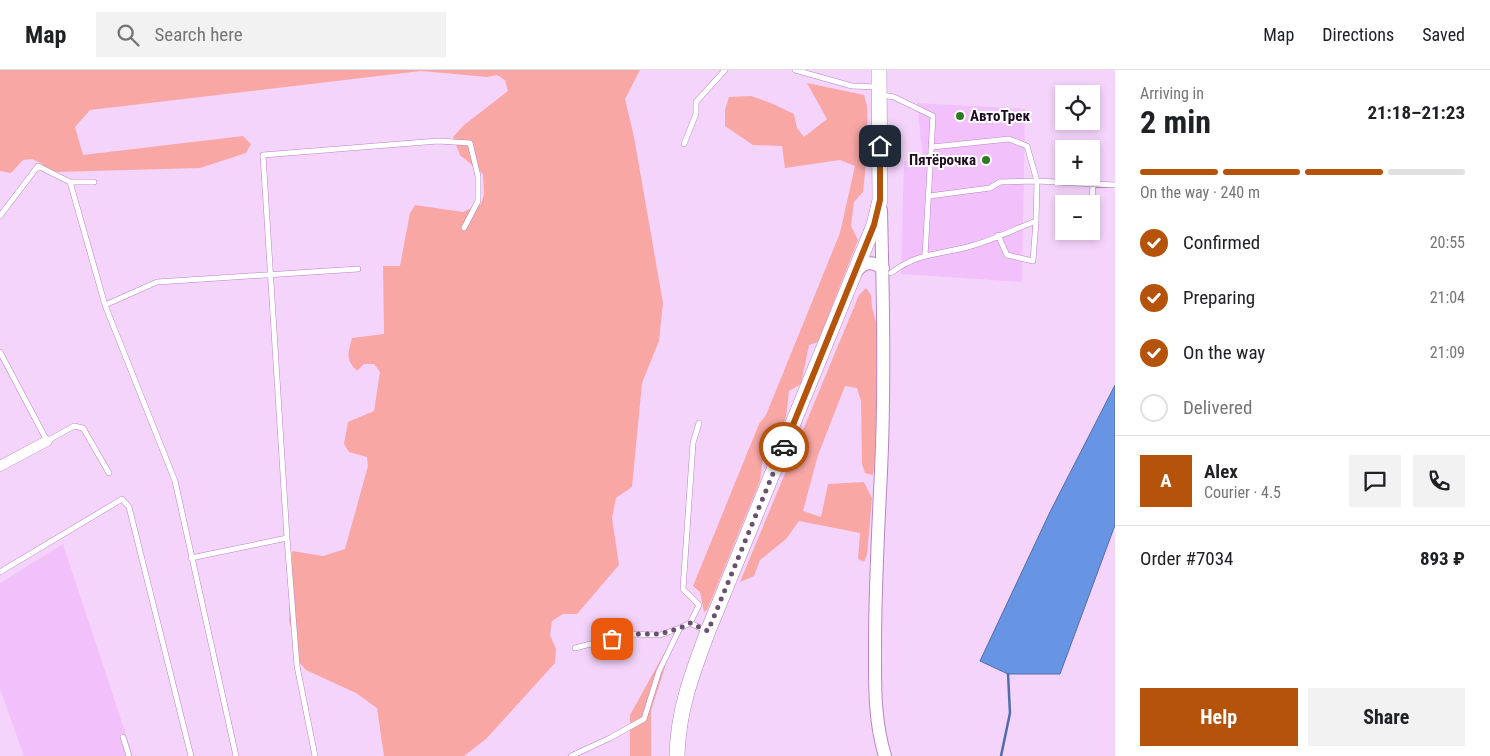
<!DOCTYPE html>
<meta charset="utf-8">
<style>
body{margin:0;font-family:"Roboto Condensed",sans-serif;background:#f2f2f2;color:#202124;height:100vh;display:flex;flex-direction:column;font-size:19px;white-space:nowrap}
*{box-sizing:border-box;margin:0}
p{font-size:16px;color:#757577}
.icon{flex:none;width:28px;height:28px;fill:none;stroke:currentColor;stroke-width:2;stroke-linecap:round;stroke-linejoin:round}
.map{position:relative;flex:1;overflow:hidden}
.details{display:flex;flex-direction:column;background:#fff;width:375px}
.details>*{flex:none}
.buttons{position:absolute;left:1055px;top:15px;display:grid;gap:10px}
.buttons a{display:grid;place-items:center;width:45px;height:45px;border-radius:0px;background:#fff;box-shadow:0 2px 8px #0003;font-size:25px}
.pin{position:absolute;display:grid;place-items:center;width:42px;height:42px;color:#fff;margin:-21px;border-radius:10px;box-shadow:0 2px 8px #0006}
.courier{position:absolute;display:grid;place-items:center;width:50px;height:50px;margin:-25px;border:4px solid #b45309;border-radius:50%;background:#fff;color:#222;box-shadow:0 1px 6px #0007}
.headline em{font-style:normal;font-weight:700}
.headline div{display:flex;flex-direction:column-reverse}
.headline{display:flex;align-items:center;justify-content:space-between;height:85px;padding:0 25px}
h1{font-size:32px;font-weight:700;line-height:38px}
.bar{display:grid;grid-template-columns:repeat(4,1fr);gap:8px 5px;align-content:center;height:60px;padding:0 25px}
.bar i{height:6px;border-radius:4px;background:#e0e0e0}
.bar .selected{background:#b45309}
.bar p{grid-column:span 4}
.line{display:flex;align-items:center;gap:12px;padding:0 25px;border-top:1px solid #e0e0e0}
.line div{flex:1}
.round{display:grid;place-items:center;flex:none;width:52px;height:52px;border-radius:0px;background:#f2f2f2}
ol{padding:0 25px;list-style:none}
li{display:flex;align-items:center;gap:15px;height:55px}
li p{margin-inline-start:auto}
li .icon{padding:5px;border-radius:50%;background:#b45309;color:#fff;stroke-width:4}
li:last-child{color:#757577}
li i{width:28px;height:28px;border:2px solid #e0e0e0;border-radius:50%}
.primary-button{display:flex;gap:10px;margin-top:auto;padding:10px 25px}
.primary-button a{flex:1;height:58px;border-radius:0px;background:#b45309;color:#fff;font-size:20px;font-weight:700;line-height:58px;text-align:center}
.primary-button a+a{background:#f2f2f2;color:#202124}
header{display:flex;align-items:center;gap:30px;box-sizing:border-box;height:70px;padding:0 25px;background:#fff;border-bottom:1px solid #e0e0e0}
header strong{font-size:24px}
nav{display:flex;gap:28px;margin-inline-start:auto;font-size:18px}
.search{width:350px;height:45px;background:#f2f2f2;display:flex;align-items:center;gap:12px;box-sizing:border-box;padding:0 18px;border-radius:0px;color:#757577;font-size:19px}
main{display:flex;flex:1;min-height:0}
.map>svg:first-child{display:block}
.built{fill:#f2c1fb}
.green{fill:#f8a7a5}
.water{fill:#6895e3;stroke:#526ca9}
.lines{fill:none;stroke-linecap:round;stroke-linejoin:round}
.stream{stroke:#526ca9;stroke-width:2.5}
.service-casing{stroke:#b984c3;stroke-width:6}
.minor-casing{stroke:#b984c3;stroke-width:11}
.tertiary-casing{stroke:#b984c3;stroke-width:14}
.secondary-casing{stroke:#b984c3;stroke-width:16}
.service{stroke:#fff;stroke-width:5}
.minor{stroke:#fff;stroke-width:10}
.tertiary{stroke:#fff;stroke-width:12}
.secondary{stroke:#fff;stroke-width:15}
.done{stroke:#6a516f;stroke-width:5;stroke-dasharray:0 9}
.route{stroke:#b45309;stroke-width:6}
.poi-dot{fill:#307b21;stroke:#fff;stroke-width:2}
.labels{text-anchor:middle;stroke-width:4;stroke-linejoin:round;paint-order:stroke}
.poi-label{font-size:15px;font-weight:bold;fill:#1f0b23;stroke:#fff;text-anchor:start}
</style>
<header>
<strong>Map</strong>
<div class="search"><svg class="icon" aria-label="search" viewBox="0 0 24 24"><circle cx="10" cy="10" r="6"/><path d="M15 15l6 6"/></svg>Search here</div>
<nav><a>Map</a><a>Directions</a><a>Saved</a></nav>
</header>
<main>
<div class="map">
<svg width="1115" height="686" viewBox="0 0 1115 686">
<rect width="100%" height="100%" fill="#f5d4fc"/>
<path class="built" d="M917,33L1025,39L1022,212L901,204L904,91H923Z
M63,474L133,686H24L0,619V513Z"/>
<path class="green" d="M0,0H640L625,29L634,67L663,233L659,271L642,313L632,417L616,428L612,448L619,495L577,544H563L552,551L550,565L556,579L555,593L486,669L464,686H384L377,638L356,623L306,600L299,592L289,550L292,481L323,486L345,479L368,396L367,387L349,382L344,374L348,352L374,341L380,302L374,294H364L357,301C345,289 348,284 352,268L384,264L383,196H400L410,143L415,135L463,142L481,134L484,124L483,104L460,85L453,67L464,55L508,21L505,10L497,5L487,7L421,1L90,40L75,57L83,85L243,66L251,74L246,83L200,98L56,102L47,100L41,93L32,89L23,90L11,103L0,101Z
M807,13L864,25L867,36L868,74L863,122L854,132L851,156L858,170L818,272L809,275L801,314L789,321L786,347L770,381L763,388L760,411L707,540L704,542L700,522L693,516L759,354L766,345L840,163L855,96L840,90L785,98L782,76L753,75L725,56V40L729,27L751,26L771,33L794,44L797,58L804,67L827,49Z
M866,218L871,225L872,237L877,257L876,381L873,405L865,403L862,394L861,331L857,318L845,316L818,385L803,441L821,447L828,414L864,412L872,428L867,485L864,492L858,489L860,463L799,451L786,469L760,490L754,506L740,512L859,225Z
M676,562L651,641V686H630V645Z"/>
<path class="water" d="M1115,315V455L1060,604H1008L980,591L1050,442Z"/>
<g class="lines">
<path class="stream" d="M1001,686L1010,643L1008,604"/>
<defs>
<path id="service" d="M795,0L852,16L878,17
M882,25L894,27L933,46L925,185
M684,74L696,44V32L725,0
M932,77L1009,69L1027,76L1037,111L1115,115
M70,112L105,235L175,411L236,686
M929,126L990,118L1000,112L1037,111L1036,151
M0,146L38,96L70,112H94
M1091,150L1093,114
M891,203C918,182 940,185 971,176C993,170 1015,159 1036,151L1033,191L1007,185L998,165
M105,235L157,212L358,199
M0,282L47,371L74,356L83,358L109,403
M699,353L693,373L683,519L699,535L690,553L707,561
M191,488L287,468
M0,502L122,429L129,437L191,686
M575,578L630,564L660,565L680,558L690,553
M123,667L129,686
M315,686L297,596L287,468L263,85L438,71L470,73L478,106V131L464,158
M571,686L610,668L644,649L659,601L680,558"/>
<path id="minor" d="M0,396L47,371"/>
<path id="tertiary" d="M881,140C883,227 885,315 881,402C878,460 875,519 875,577C875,614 874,650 885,686
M856,202C864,191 872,191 883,198"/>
<path id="secondary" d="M677,686C678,640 692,604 708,561L874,155L880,130L879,0"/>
</defs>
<use href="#service" class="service-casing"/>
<use href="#minor" class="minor-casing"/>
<use href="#tertiary" class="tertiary-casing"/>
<use href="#secondary" class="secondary-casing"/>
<use href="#service" class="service"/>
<use href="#minor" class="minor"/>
<use href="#tertiary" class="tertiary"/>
<use href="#secondary" class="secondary"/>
</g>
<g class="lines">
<path class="done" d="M612,569L630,564H660L680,558L690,553L708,561L784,377"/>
<path class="route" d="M784,377L874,155L880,130V76"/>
</g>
<g class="poi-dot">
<circle cx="960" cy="46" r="5"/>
<circle cx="986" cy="90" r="5"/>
</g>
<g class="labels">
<g class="poi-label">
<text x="970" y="51">АвтоТрек</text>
<text x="976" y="95" text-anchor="end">Пятёрочка</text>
</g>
</g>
</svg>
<div class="buttons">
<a><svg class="icon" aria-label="locate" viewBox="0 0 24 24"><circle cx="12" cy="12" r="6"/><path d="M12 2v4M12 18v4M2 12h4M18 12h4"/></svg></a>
<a>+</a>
<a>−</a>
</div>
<div class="pin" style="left:612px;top:569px;background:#ea580c"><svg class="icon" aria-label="bag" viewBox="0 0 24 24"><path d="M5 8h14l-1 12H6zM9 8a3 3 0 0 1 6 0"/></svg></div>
<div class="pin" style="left:880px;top:76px;background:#1f2937"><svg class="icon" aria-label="home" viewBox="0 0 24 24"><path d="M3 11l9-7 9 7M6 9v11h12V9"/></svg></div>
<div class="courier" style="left:784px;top:377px"><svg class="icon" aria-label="car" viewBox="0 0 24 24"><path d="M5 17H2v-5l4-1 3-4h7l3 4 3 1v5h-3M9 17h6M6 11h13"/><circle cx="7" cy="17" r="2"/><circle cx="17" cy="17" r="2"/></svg></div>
</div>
<section class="details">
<div class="headline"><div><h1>2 min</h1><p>Arriving in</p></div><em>21:18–21:23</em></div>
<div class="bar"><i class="selected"></i><i class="selected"></i><i class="selected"></i><i></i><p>On the way · 240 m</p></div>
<ol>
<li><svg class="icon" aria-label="check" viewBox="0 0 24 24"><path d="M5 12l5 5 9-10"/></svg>Confirmed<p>20:55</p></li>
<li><svg class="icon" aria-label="check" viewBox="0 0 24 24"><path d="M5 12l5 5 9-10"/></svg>Preparing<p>21:04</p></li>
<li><svg class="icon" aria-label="check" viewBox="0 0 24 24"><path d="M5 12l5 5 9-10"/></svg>On the way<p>21:09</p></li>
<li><i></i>Delivered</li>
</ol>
<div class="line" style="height:90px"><b class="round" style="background:#b45309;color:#fff">A</b><div><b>Alex</b><p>Courier · 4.5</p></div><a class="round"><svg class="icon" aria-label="chat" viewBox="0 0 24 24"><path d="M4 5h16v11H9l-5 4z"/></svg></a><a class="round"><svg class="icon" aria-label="phone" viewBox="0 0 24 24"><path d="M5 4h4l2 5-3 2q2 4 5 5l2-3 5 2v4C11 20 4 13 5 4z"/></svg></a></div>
<div class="line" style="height:65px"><div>Order #7034</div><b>893 ₽</b></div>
<div class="primary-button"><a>Help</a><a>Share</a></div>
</section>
</main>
